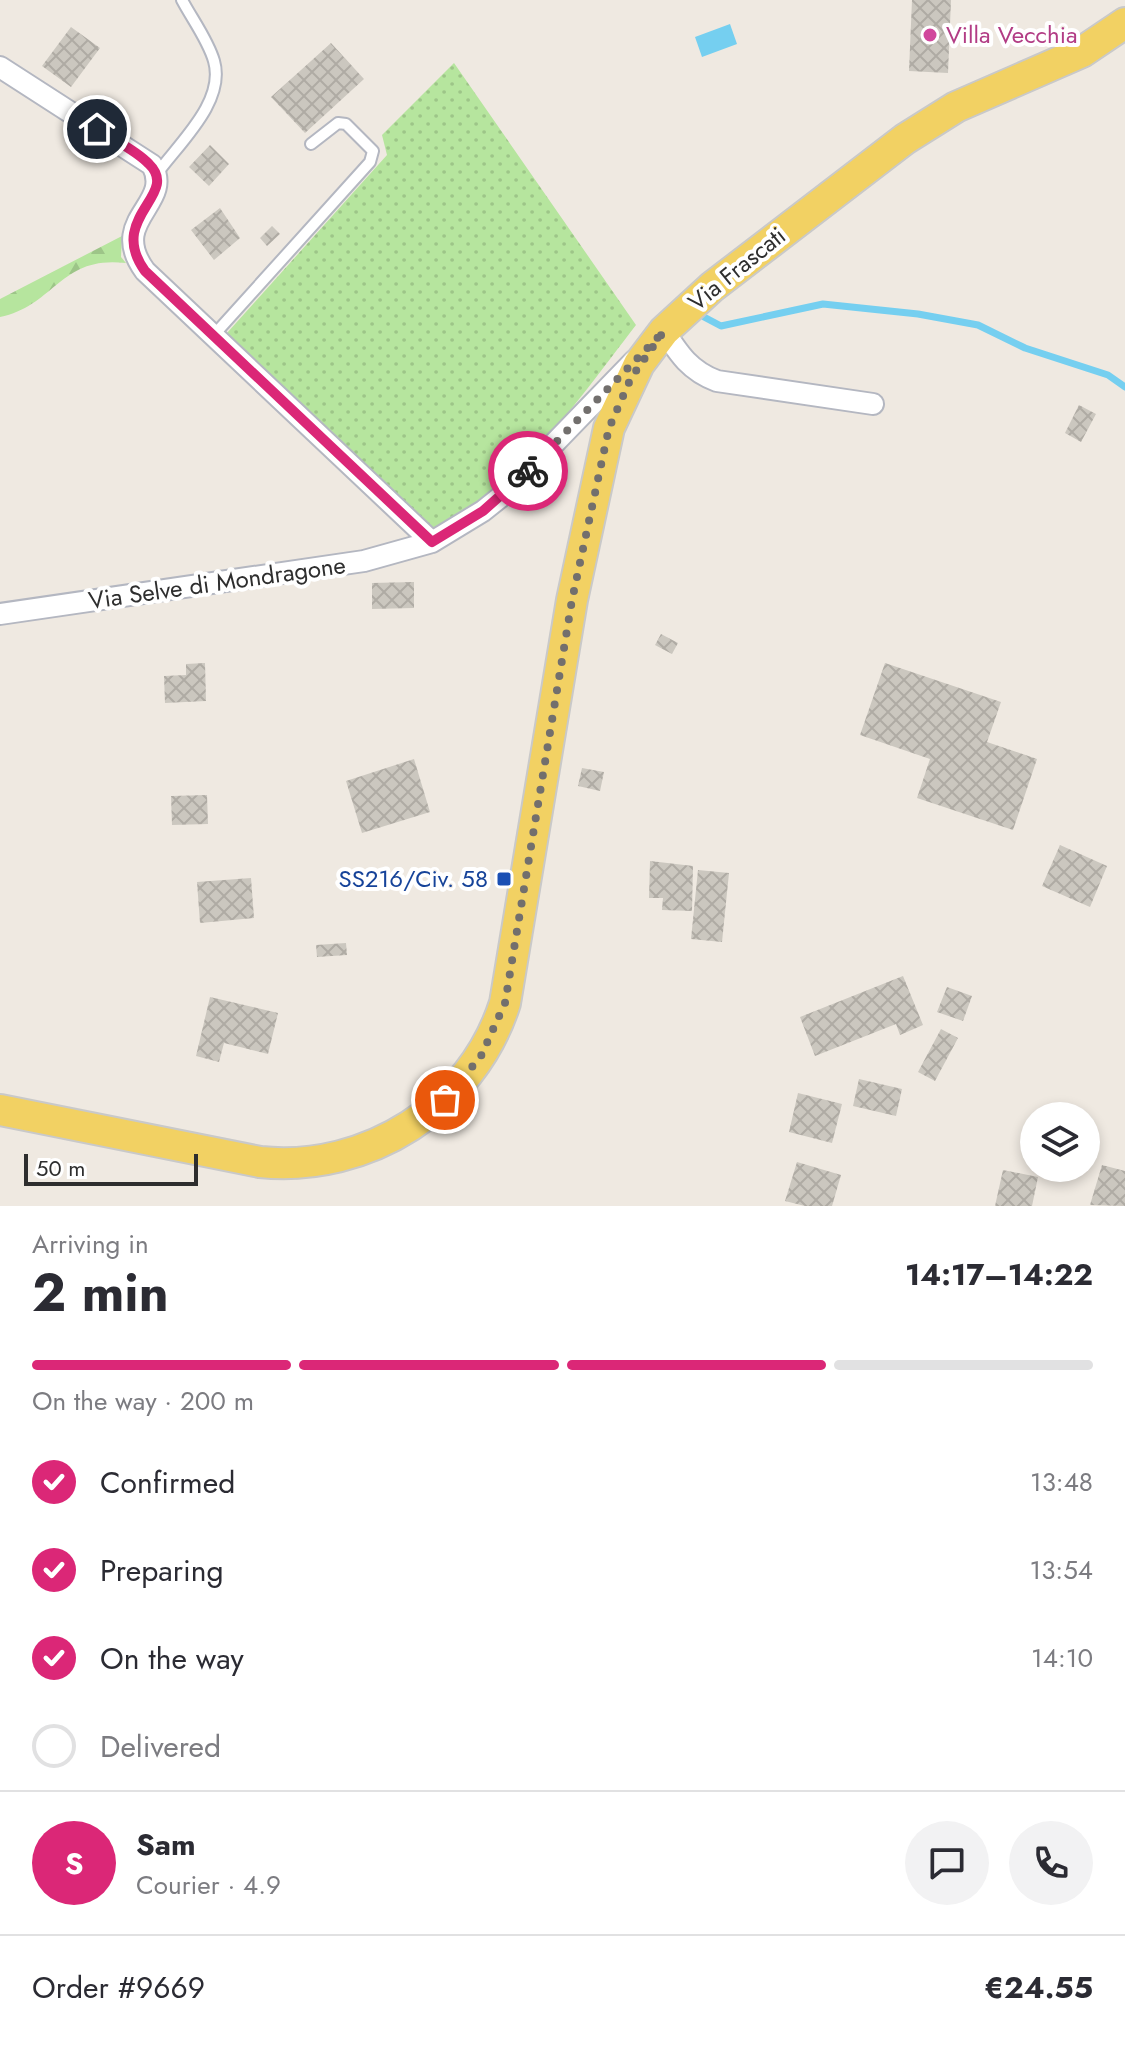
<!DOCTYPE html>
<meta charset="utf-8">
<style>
body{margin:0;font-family:Jost,sans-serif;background:#f2f2f3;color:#2b2b33;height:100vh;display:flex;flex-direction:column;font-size:30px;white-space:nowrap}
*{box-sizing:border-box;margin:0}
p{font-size:26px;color:#7c7c81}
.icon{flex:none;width:44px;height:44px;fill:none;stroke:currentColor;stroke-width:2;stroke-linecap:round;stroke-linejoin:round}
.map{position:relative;height:1206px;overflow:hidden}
.drawer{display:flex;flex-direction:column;background:#fff;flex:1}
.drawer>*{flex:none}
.fabs{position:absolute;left:1020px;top:1102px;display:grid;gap:16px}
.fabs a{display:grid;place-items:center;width:80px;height:80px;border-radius:50%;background:#fff;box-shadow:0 4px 12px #0003;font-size:40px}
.scale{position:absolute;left:24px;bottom:20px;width:174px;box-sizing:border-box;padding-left:8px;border:4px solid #2e2e2e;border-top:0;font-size:22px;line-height:28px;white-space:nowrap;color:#2e2e2e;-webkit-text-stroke:6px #fff;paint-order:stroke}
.pin{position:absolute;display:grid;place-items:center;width:68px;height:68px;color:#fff;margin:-34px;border:4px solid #fff;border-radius:50%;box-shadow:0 2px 8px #0007}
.courier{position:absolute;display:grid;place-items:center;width:80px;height:80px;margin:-40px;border:6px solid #db2777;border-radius:50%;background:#fff;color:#222;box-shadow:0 2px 10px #0007}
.head em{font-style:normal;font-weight:700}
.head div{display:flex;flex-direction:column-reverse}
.head{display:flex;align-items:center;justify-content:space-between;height:136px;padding:0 32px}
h1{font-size:52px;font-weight:700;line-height:60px}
.bar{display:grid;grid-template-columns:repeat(4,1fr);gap:12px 8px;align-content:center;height:96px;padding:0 32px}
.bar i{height:10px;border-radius:6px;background:#e1e1e2}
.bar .active{background:#db2777}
.bar p{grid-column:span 4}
.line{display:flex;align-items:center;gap:20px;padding:0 32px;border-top:2px solid #e1e1e2}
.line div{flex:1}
.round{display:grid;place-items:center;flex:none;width:84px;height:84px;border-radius:42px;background:#f2f2f3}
ol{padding:0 32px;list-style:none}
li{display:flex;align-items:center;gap:24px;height:88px}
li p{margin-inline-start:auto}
li .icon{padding:8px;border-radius:50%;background:#db2777;color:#fff;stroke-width:4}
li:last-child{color:#7c7c81}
li i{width:44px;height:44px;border:4px solid #e1e1e2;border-radius:50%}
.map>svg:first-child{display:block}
.green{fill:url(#green-dots)}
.forest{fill:url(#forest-firs)}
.water{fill:#75cff0}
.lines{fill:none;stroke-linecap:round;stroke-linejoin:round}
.stream{stroke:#75cff0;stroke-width:7}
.building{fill:url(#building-cross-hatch)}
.service-casing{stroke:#b4b7c1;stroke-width:14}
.minor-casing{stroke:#b4b7c1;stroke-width:24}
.primary-casing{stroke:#c9c9c9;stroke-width:34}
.service{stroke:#fff;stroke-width:10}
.minor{stroke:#fff;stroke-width:20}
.primary{stroke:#f2d163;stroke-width:30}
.done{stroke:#726f6d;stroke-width:8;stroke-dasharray:0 14.4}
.route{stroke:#db2777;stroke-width:10}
.hotel-dot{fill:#d1479c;stroke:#fff;stroke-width:3}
.transit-dot{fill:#1a4fb4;stroke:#fff;stroke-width:3}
.labels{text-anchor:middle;stroke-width:8;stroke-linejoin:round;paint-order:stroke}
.hotel-label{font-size:24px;fill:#b23c85;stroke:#fff;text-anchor:start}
.street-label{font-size:24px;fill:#2e2e2e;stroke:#fff}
.transit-label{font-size:24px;fill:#164399;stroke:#fff;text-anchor:end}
</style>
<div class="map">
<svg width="1125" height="1206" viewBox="0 0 1125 1206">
<defs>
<pattern id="green-dots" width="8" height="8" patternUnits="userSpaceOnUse" patternTransform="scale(2)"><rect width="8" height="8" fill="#b6e59e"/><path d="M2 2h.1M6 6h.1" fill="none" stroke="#9dc588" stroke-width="1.8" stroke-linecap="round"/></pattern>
<pattern id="forest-firs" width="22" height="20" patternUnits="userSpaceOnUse" patternTransform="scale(2)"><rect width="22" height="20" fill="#b6e59e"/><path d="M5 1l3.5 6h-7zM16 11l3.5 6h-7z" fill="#9dc588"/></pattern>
<pattern id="building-cross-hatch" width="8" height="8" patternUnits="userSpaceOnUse" patternTransform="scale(2)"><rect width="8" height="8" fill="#cbc7bf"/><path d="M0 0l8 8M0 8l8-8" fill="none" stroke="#afaba4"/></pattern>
</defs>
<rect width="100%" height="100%" fill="#efe9e1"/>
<path class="green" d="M454,63L636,325C591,383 503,510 432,529L227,333L387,155L382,135Z"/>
<path class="forest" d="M122,236L121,257L126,263C60,255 56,305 0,317V299Z"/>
<path class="water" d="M730,24L737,44L702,57L695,37Z"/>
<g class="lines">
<path class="stream" d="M704,317L721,326L823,304L918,314L978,325L1025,348L1108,375L1125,387"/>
</g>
<path class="building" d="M912,0H951L948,73L909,71Z
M71,27L100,48L71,87L42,66Z
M331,43L364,79L305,133L271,97Z
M210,145L229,164L209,186L189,167Z
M220,208L240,238L214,260L191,230Z
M272,226L280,234L267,246L260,238Z
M1079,405L1096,414L1081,442L1065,433Z
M414,582V608L372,609V583Z
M661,634L678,643L672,654L655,645Z
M205,663L206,701L165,703L164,676L186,675V664Z
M885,663L1001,702L987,742L1037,759L1013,830L917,798L930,759L860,735Z
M414,759L430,812L362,833L346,781Z
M582,768L604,772L600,791L578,786Z
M207,795L208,824L172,825L171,796Z
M1060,845L1107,866L1090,907L1042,886Z
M650,861L693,866L692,911L662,910L663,898H649Z
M698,870L729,873L722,942L691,939Z
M251,878L254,918L200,923L197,882Z
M346,943L347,955L317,957L316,945Z
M903,976L923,1025L900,1035L896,1024L815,1056L800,1017Z
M947,987L972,996L963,1021L937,1012Z
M210,997L278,1013L268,1054L224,1043L219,1062L196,1056Z
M941,1029L958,1038L935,1081L918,1072Z
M859,1079L902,1089L896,1116L853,1106Z
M798,1093L842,1104L832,1143L789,1132Z
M797,1162L841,1175L832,1206H805L785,1201Z
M1102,1165L1125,1171V1206L1090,1205Z
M1003,1170L1038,1177L1032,1206H995Z"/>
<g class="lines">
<defs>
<path id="service" d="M156,175C178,144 226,102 214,61C208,40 192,19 182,0
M213,336L370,162L373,151L346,124L338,123L311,144"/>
<path id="minor" d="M0,67L152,165C174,205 107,219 145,271L432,542
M657,338L664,331C679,354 690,371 717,381L873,404
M0,614L364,561L432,542L483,511L508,491L634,361"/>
<path id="primary" d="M0,1110L260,1162C367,1173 472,1107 505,1003L572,600L609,428L639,364L664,331L712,287L905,139L956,107L1082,52L1125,23"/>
</defs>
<use href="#service" class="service-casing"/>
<use href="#minor" class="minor-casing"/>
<use href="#primary" class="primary-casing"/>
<use href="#service" class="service"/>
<use href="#minor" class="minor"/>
<use href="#primary" class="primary"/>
</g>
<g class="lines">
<path class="done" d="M445,1100L481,1056L505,1003L572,600L609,428L631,378L664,331L528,471"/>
<path class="route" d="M97,129C113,140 135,149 149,164C181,195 106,217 145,271L432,542L483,511L528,471"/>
</g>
<circle class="hotel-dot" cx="930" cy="35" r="8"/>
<rect class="transit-dot" x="496" y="871" width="16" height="16" rx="4"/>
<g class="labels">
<g class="hotel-label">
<text x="946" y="43">Villa Vecchia</text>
</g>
<g class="street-label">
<text transform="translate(737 269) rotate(-39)" y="8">Via Frascati</text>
<text transform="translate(217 583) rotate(-8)" y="8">Via Selve di Mondragone</text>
</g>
<g class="transit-label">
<text x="488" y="887">SS216/Civ. 58</text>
</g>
</g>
</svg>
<div class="fabs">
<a><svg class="icon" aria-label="layers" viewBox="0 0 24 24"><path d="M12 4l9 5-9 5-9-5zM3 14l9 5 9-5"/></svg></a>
</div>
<div class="scale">50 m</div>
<div class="pin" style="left:445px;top:1100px;background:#ea580c"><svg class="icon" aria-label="bag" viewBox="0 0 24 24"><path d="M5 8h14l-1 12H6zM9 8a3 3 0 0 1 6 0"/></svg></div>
<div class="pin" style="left:97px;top:129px;background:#1f2937"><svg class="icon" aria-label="home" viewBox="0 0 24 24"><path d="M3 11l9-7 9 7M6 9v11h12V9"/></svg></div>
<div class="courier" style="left:528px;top:471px"><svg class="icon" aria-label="bike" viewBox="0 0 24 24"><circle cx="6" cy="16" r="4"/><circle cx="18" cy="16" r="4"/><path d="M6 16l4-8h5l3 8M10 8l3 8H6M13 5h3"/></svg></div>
</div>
<section class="drawer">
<div class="head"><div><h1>2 min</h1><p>Arriving in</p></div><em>14:17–14:22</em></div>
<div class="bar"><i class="active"></i><i class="active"></i><i class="active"></i><i></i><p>On the way · 200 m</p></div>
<ol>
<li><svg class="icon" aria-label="check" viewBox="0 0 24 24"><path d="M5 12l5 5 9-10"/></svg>Confirmed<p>13:48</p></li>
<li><svg class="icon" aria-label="check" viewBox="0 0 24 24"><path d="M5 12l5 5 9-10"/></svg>Preparing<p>13:54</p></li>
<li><svg class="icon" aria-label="check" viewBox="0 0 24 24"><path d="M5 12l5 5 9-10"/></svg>On the way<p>14:10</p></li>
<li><i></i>Delivered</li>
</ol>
<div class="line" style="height:144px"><b class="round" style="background:#db2777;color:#fff">S</b><div><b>Sam</b><p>Courier · 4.9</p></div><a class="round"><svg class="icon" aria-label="chat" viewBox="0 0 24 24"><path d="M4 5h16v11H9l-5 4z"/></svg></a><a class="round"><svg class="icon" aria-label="phone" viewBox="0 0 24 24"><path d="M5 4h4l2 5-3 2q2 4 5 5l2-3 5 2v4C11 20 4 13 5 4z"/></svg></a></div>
<div class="line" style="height:104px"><div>Order #9669</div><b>€24.55</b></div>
</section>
